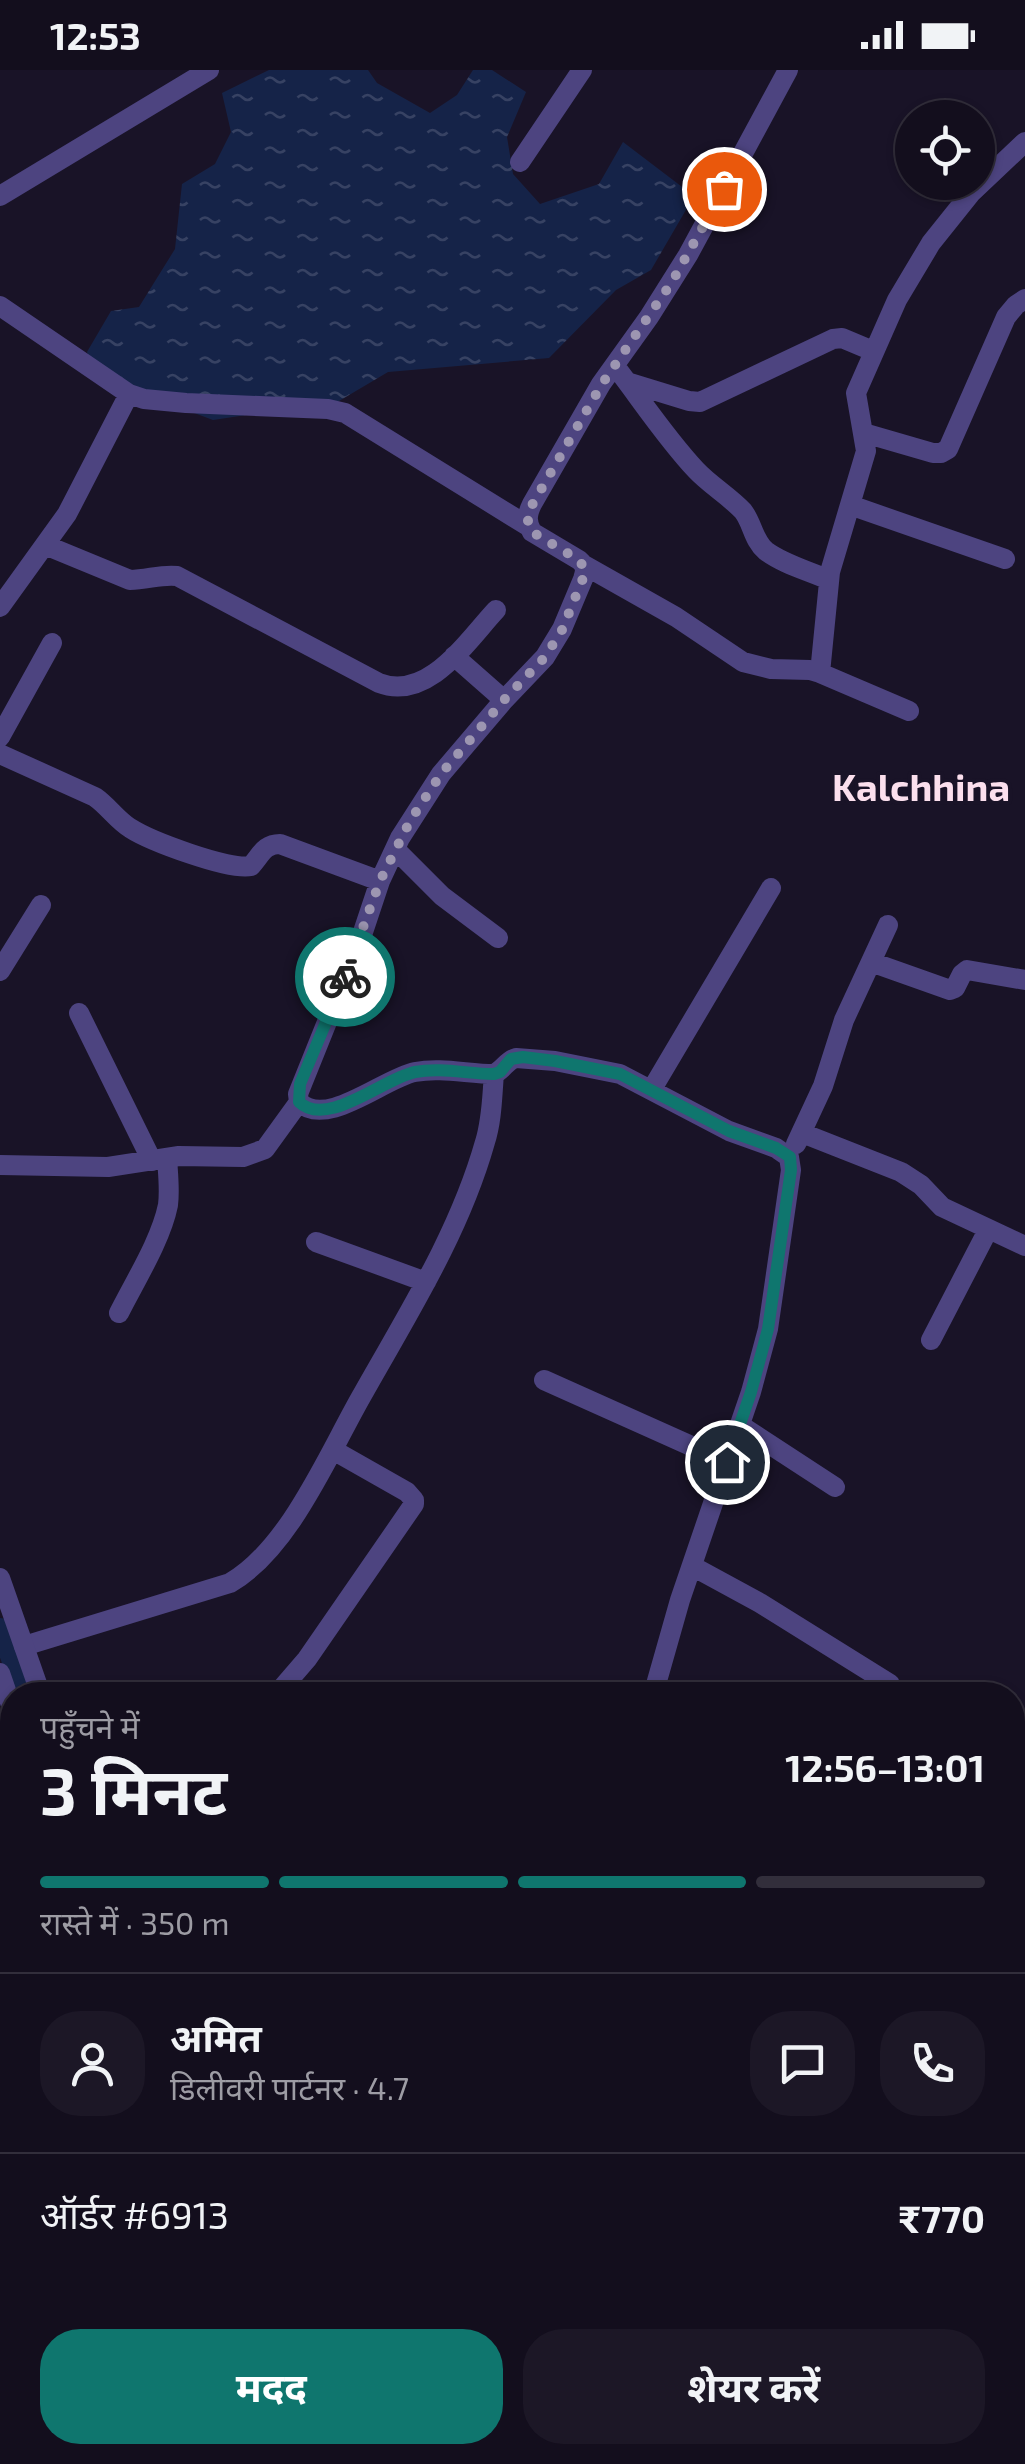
<!DOCTYPE html>
<html lang="hi">
<meta charset="utf-8">
<style>
body{margin:0;font-family:"Exo 2","Noto Sans Devanagari",sans-serif;background:#1c1726;color:#f1f3f6;height:100vh;display:flex;flex-direction:column;font-size:38px;white-space:nowrap}
*{box-sizing:border-box;margin:0}
p{font-size:32px;color:#9d9ca4}
.icon{flex:none;width:55px;height:55px;fill:none;stroke:currentColor;stroke-width:2;stroke-linecap:round;stroke-linejoin:round}
.map{position:relative;flex:1;overflow:hidden}
.drawer{position:absolute;left:0px;top:1612px;width:1025px;height:782px;display:flex;flex-direction:column;background:#130e1d;border-radius:40px 40px 0 0;box-shadow:0 2px 8px #0004,0 0 0 2px #322e3b}
.drawer>*{flex:none}
.controls{position:absolute;left:895px;top:30px;display:grid;gap:20px}
.controls a{display:grid;place-items:center;width:100px;height:100px;border-radius:50%;background:#130e1d;box-shadow:0 2px 8px #0004,0 0 0 2px #322e3b;font-size:50px}
.pin{position:absolute;display:grid;place-items:center;width:85px;height:85px;color:#fff;margin:-42px;border:5px solid #fff;border-radius:50%;box-shadow:0 2px 10px #0007}
.courier{position:absolute;display:grid;place-items:center;width:100px;height:100px;margin:-50px;border:8px solid #0f766e;border-radius:50%;background:#fff;color:#222;box-shadow:0 2px 12px #0007}
.overview em{font-style:normal;font-weight:700}
.overview div{display:flex;flex-direction:column-reverse}
.overview{display:flex;align-items:center;justify-content:space-between;height:170px;padding:0 40px}
h1{font-size:65px;font-weight:700;line-height:75px}
.bar{display:grid;grid-template-columns:repeat(4,1fr);gap:15px 10px;align-content:center;height:120px;padding:0 40px}
.bar i{height:12px;border-radius:8px;background:#322e3b}
.bar .on{background:#0f766e}
.bar p{grid-column:span 4}
.line{display:flex;align-items:center;gap:25px;padding:0 40px;border-top:2px solid #322e3b}
.line div{flex:1}
.round{display:grid;place-items:center;flex:none;width:105px;height:105px;border-radius:40px;background:#1c1726}
.action{display:flex;gap:20px;margin-top:auto;padding:20px 40px}
.action a{flex:1;height:115px;border-radius:40px;background:#0f766e;color:#fff;font-size:40px;font-weight:700;line-height:115px;text-align:center}
.action a+a{background:#1c1726;color:#f1f3f6}
.status{display:flex;justify-content:space-between;align-items:center;height:70px;padding:0 50px;background:#130e1d;direction:ltr}
.status svg{height:28px;fill:currentColor}
.map>svg:first-child{display:block}
.water{fill:url(#water-ripples)}
.lines{fill:none;stroke-linecap:round;stroke-linejoin:round}
.canal{stroke:#152348;stroke-width:20}
.minor{stroke:#4d4480;stroke-width:20}
.tertiary{stroke:#4d4480;stroke-width:20}
.done{stroke:#9d96b1;stroke-width:10;stroke-dasharray:0 18}
.route{stroke:#0f766e;stroke-width:12}
.labels{text-anchor:middle;stroke-width:8;stroke-linejoin:round;paint-order:stroke}
.quarter-label{font-size:38px;font-weight:bold;fill:#fbdfed;stroke:#191327}
</style>
<div class="status"><b>12:53</b><svg viewBox="0 0 49 12"><path d="M0 12V9h3v3zM5 12V6h3v6zM10 12V3h3v9zM15 12V0h3v12zM26 1h20v11H26zM47 4h2v5h-2z"/></svg></div>
<div class="map">
<svg width="1025" height="2394" viewBox="0 0 1025 2394">
<defs>
<pattern id="water-ripples" width="26" height="14" patternUnits="userSpaceOnUse" patternTransform="scale(2.5)"><rect width="26" height="14" fill="#152348"/><path d="M2 4q2-2 4 0t4 0M15 11q2-2 4 0t4 0" fill="none" stroke="#374263"/></pattern>
</defs>
<rect width="100%" height="100%" fill="#191327"/>
<path class="water" d="M269,0H368L377,13L430,43L457,25L473,0H492L526,22L507,67L513,104L540,134L599,114L623,72L694,126L651,200L616,220L549,288L388,302L339,331L213,350L125,317L95,302L87,282L111,241L139,237L175,179L182,114L215,94L231,62L222,23Z"/>
<g class="lines">
<path class="canal" d="M0,1558L24,1625
M295,2382L299,2394"/>
<path class="minor" d="M520,92L582,0
M0,236L129,324L144,329L186,333L328,339L345,343L528,456
M615,296C642,331 666,368 696,400C710,415 729,426 743,441C753,454 753,470 766,481C783,494 809,501 829,510
M627,312L689,331L700,332L833,269L842,268L873,281
M864,363L933,383H941L948,379L1006,247L1016,235L1025,229
M850,435L1005,489
M45,475L130,510C147,510 161,504 177,506L379,613C428,632 467,571 496,540
M584,495L676,547L743,592L771,599L810,600L820,603L909,641
M0,537L67,444L129,324
M454,586L504,630
M820,603L830,502L866,381L856,323L897,230L931,173L971,123L1025,72
M0,667L52,573
M0,684L95,727C108,736 117,750 130,758C150,771 230,801 251,796C261,785 264,774 280,774L380,811
M395,779L442,826L498,868
M871,892L950,920L955,918L962,904L967,900L1025,910
M0,901L41,835
M79,943L152,1091
M652,1019L771,818
M802,1063L901,1102L921,1115L942,1137L1025,1176
M796,1074L823,1016L844,950L888,855
M0,1095L108,1097L179,1086L243,1087L265,1079L299,1032
M316,1172L426,1212
M119,1243C135,1211 161,1170 168,1135C170,1120 168,1104 167,1088
M931,1270L988,1160
M544,1310L727,1392
M740,1355L835,1417
M692,1496L760,1533L890,1614
M24,1576L230,1513C289,1479 328,1385 361,1327C407,1245 459,1164 485,1072C492,1050 492,1027 494,1004
M0,1603L12,1638
M276,1625L307,1589L414,1434V1430L407,1422L333,1380
M653,1625L680,1530L751,1322L768,1259L791,1100L789,1087L776,1078L729,1061L620,1004L555,991L516,988C507,990 503,1000 494,1004C468,1004 441,997 415,1002C384,1008 327,1059 299,1032L298,1024L362,865L380,811L400,768L441,704L504,630L545,587L562,559L583,509C586,500 586,496 579,490L532,462C526,452 527,444 532,434L601,314L649,247L688,185L788,0
M1012,1679L1025,1687
M1012,1745L1025,1718
M1012,1806L1025,1815
M340,2394L343,2382
M440,2394L450,2382"/>
<path class="tertiary" d="M0,126L209,0
M0,1508L41,1625
M317,2382L322,2394"/>
</g>
<g class="lines">
<path class="done" d="M345,907L380,811L410,751L441,704L504,630L545,587L562,560L586,501L579,490L532,462L528,456V442L602,314L672,212L724,119"/>
<path class="route" d="M345,907L300,1014L299,1032C327,1059 384,1008 415,1002C441,997 468,1004 494,1004L500,1002L511,989L523,987L555,991L620,1004L729,1061L776,1078L790,1087L791,1100L768,1259L751,1322L727,1392"/>
</g>
<g class="labels">
<g class="quarter-label">
<text x="921" y="731">Kalchhina</text>
</g>
</g>
</svg>
<div class="controls">
<a><svg class="icon" aria-label="locate" viewBox="0 0 24 24"><circle cx="12" cy="12" r="6"/><path d="M12 2v4M12 18v4M2 12h4M18 12h4"/></svg></a>
</div>
<div class="pin" style="left:724px;top:119px;background:#ea580c"><svg class="icon" aria-label="bag" viewBox="0 0 24 24"><path d="M5 8h14l-1 12H6zM9 8a3 3 0 0 1 6 0"/></svg></div>
<div class="pin" style="left:727px;top:1392px;background:#1f2937"><svg class="icon" aria-label="home" viewBox="0 0 24 24"><path d="M3 11l9-7 9 7M6 9v11h12V9"/></svg></div>
<div class="courier" style="left:345px;top:907px"><svg class="icon" aria-label="bike" viewBox="0 0 24 24"><circle cx="6" cy="16" r="4"/><circle cx="18" cy="16" r="4"/><path d="M6 16l4-8h5l3 8M10 8l3 8H6M13 5h3"/></svg></div>
<section class="drawer">
<div class="overview"><div><h1>3 मिनट</h1><p>पहुँचने में</p></div><em>12:56–13:01</em></div>
<div class="bar"><i class="on"></i><i class="on"></i><i class="on"></i><i></i><p>रास्ते में · 350 m</p></div>
<div class="line" style="height:180px"><a class="round"><svg class="icon" aria-label="person" viewBox="0 0 24 24"><circle cx="12" cy="8" r="4"/><path d="M4 21q1-7 8-7t8 7"/></svg></a><div><b>अमित</b><p>डिलीवरी पार्टनर · 4.7</p></div><a class="round"><svg class="icon" aria-label="chat" viewBox="0 0 24 24"><path d="M4 5h16v11H9l-5 4z"/></svg></a><a class="round"><svg class="icon" aria-label="phone" viewBox="0 0 24 24"><path d="M5 4h4l2 5-3 2q2 4 5 5l2-3 5 2v4C11 20 4 13 5 4z"/></svg></a></div>
<div class="line" style="height:130px"><div>ऑर्डर #6913</div><b>₹770</b></div>
<div class="action"><a>मदद</a><a>शेयर करें</a></div>
</section>
</div>
